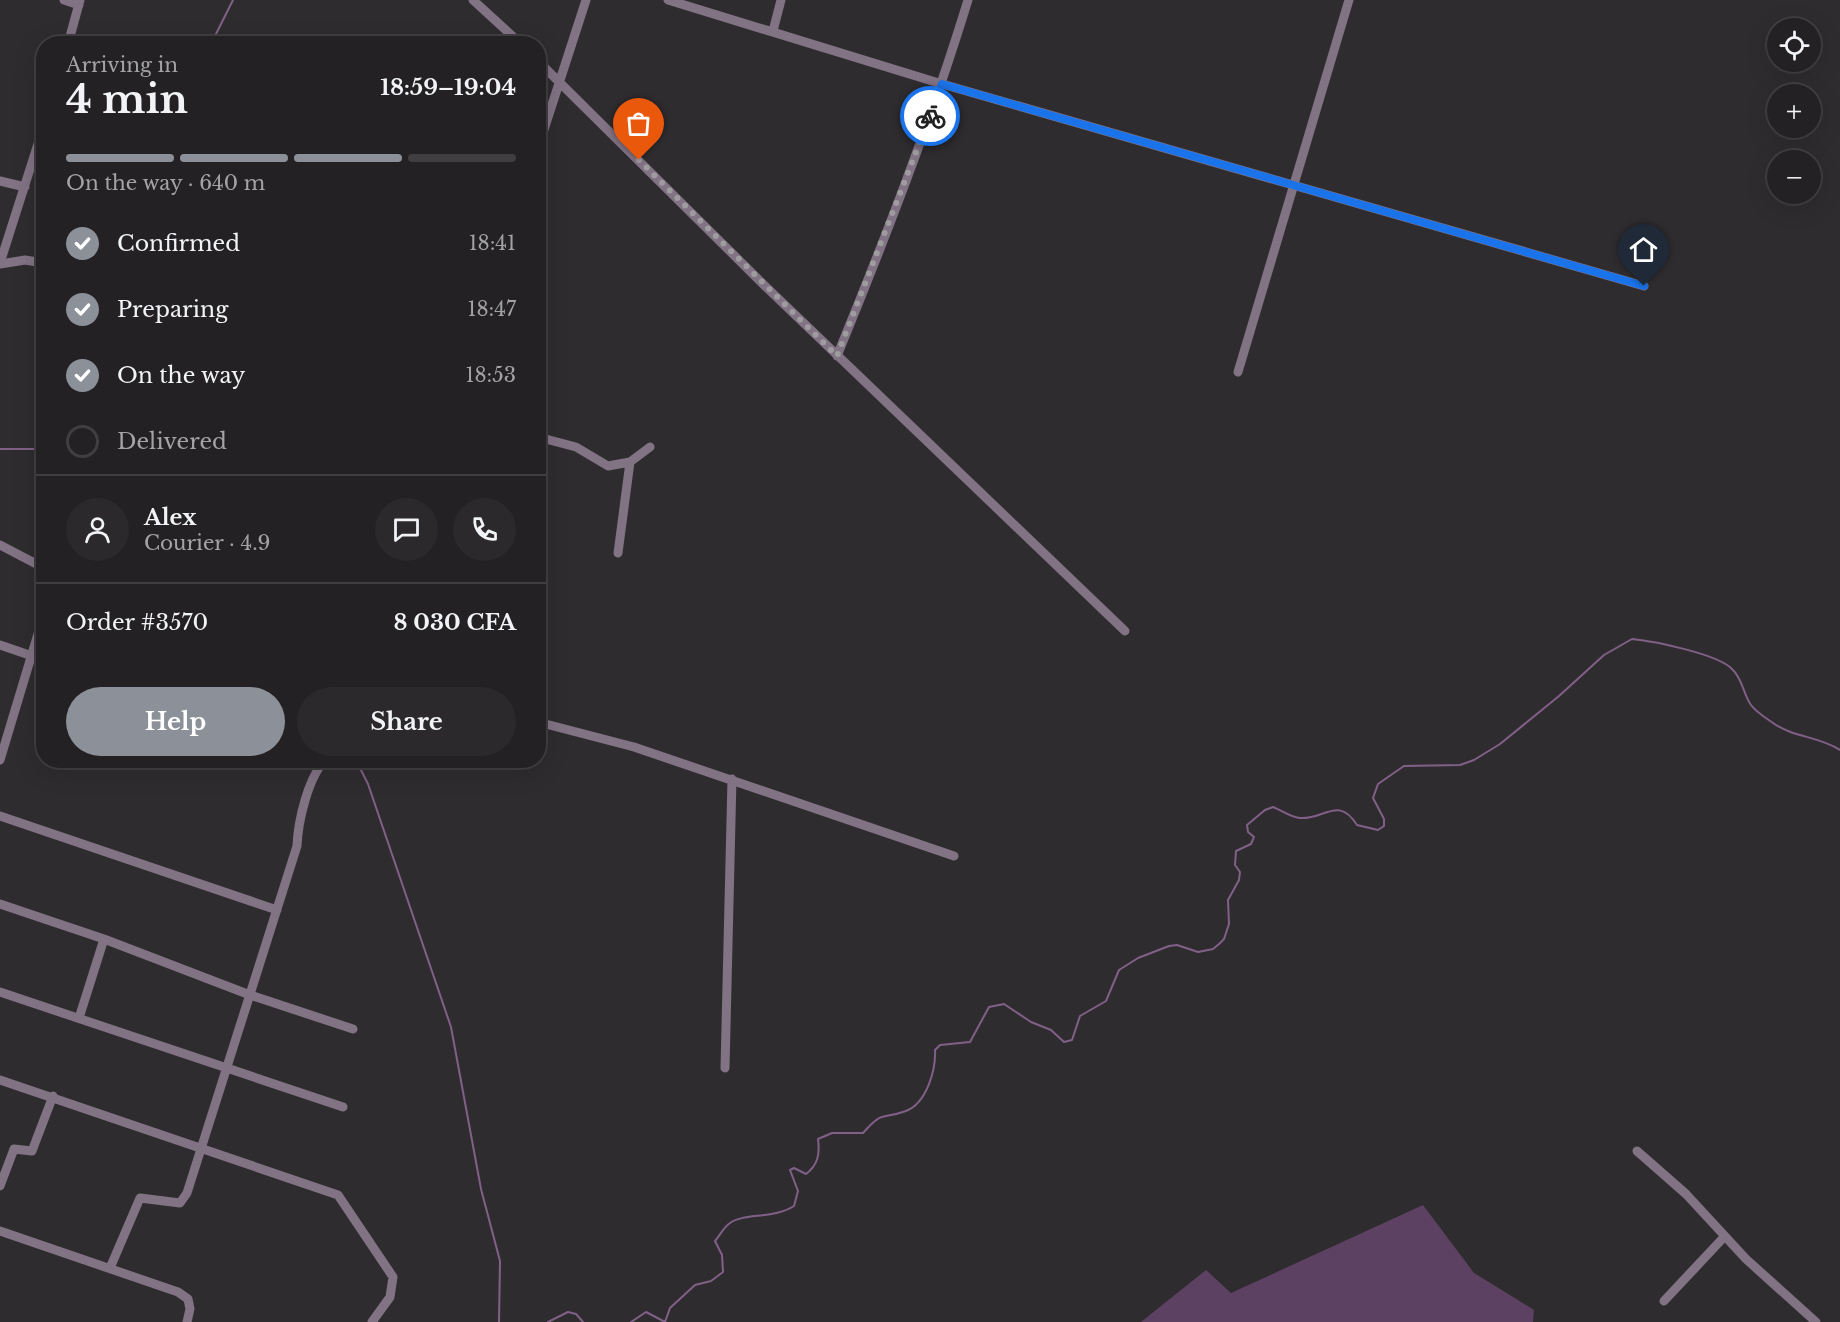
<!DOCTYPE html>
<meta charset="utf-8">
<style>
body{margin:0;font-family:"Libre Baskerville",serif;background:#2b292b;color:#f1f3f6;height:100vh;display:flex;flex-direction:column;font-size:22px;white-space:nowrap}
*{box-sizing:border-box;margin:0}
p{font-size:20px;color:#a3a3a6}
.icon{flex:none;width:33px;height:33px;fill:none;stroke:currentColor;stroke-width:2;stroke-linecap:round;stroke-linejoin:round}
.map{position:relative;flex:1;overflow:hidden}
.side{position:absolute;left:36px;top:36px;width:510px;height:732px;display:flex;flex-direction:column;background:#232123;border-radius:24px;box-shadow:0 6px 24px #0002,0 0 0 2px #403e41}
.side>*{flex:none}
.fabs{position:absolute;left:1767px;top:18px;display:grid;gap:12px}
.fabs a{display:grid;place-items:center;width:54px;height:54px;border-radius:50%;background:#232123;box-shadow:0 6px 24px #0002,0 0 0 2px #403e41;font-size:30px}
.pin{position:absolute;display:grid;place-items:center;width:51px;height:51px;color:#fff;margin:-62px -26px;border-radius:50% 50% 50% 0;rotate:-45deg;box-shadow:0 0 6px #0007}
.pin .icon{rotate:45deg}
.courier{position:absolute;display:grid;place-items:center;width:60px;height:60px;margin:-30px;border:4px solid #1a73e8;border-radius:50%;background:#fff;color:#222;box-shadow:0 2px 8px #0007}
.headline em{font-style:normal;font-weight:800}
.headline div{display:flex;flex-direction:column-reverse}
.headline{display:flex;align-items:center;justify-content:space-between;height:102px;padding:0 30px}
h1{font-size:39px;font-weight:800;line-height:45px}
.bar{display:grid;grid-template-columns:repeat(4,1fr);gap:9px 6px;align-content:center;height:72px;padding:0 30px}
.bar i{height:8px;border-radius:4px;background:#403e41}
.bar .current{background:#8c9099}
.bar p{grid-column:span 4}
.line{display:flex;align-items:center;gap:15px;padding:0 30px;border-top:2px solid #403e41}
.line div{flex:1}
.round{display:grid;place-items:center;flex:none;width:63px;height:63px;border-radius:32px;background:#2b292b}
ol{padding:0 30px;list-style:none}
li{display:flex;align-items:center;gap:18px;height:66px}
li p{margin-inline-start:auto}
li .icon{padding:6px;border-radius:50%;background:#8c9099;color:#fff;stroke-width:4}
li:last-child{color:#a3a3a6}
li i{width:33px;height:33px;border:3px solid #403e41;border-radius:50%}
.button{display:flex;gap:12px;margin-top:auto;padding:12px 30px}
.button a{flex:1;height:69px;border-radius:36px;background:#8c9099;color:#fff;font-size:24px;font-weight:800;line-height:69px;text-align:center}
.button a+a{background:#2b292b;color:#f1f3f6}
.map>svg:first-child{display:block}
.green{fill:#5d4162}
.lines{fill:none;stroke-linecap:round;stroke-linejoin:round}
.stream{stroke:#816088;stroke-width:2}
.minor{stroke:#817284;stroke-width:9}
.done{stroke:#9f9c9f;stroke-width:6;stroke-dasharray:0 10.8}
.route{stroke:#1a73e8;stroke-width:8}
</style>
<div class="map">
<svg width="1840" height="1322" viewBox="0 0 1840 1322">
<rect width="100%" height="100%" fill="#2f2c2f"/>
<path class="green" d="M1423,1205L1474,1273L1534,1310L1533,1322H1141L1206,1270L1231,1293Z"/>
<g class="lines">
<path class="stream" d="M211,44L233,0
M0,449H44
M356,760L368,784L451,1027L481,1189L500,1261L499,1322
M548,1322L568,1312L576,1314L583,1322
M631,1322L646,1312L665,1322L670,1308L695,1285L711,1281L723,1272L722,1255L715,1241C720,1235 724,1227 730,1223C743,1213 774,1219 794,1206L798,1191L790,1170L794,1168L806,1174C818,1165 820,1154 818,1139L832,1133H863C883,1110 881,1120 906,1111C927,1103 936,1069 935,1050L940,1045L970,1042L989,1007L1004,1004L1031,1022L1051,1030L1064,1042L1072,1040L1080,1016L1106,1001L1119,970L1138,958L1169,946L1177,945L1198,952L1213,949L1219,944L1224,939L1229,924L1228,900L1239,880L1240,872L1235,865L1236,851L1251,844L1254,837L1248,832L1247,825L1265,810L1273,807C1281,810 1292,818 1300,818C1324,820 1338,795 1357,825L1378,830L1384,826V819L1373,798L1378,784L1404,766L1460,765L1474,760L1500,744L1559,696L1604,655L1632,639C1653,641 1718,654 1732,669C1743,679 1743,694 1751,705C1756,712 1766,718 1773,723C1794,738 1819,736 1840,750"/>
<path class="minor" d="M64,0L79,5
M473,0L521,44
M668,0L942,84L1644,286
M773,31L781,0
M68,44L80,0
M538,61L765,286L1125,631
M538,148L586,0
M0,181L25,187
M0,263L44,125
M0,264L25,260L44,263
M837,356C885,239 931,121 968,0
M1238,372L1349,0
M538,437L576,447L608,466L630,462L650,447
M0,545L44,568
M618,553L630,462
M0,645L44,660
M538,722L634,747L954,856
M0,760L44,614
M0,816L277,910
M0,904L104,939
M0,992L343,1107
M79,1018L104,939L250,995L353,1029
M725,1068L732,779
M0,1080L338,1195L393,1277L390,1297L372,1322
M1637,1151L1686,1194L1746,1259L1816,1322
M0,1186L14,1149L32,1151L53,1096
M0,1231L178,1292L188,1299L190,1309L187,1322
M110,1268L140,1198L180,1203L187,1193L297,846C298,821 308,778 325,760
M1664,1301L1725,1236"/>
</g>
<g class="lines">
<path class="done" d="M639,160L837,356L930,116"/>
<path class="route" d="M930,116L942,84L1644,286"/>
</g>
</svg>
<div class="fabs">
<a><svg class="icon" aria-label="locate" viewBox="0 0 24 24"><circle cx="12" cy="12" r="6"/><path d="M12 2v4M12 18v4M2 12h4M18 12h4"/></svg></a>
<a>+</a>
<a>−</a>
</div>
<div class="pin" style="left:639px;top:160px;background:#ea580c"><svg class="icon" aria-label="bag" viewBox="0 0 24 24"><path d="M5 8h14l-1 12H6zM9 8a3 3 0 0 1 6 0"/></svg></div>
<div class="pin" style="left:1644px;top:286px;background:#1f2937"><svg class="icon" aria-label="home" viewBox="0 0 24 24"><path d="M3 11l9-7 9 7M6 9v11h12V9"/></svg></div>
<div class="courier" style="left:930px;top:116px"><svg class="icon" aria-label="bike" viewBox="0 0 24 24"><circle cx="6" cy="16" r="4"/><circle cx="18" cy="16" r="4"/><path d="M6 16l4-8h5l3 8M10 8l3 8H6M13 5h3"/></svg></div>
<section class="side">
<div class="headline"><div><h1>4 min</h1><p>Arriving in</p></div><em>18:59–19:04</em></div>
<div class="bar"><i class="current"></i><i class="current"></i><i class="current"></i><i></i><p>On the way · 640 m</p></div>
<ol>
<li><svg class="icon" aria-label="check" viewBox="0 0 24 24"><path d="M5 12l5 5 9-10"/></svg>Confirmed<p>18:41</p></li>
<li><svg class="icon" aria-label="check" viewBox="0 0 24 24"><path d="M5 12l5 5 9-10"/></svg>Preparing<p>18:47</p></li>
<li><svg class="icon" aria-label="check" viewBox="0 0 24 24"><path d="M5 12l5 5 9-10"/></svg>On the way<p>18:53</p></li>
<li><i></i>Delivered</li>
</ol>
<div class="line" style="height:108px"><a class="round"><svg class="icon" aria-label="person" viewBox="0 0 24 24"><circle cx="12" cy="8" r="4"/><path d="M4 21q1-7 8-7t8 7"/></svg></a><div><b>Alex</b><p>Courier · 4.9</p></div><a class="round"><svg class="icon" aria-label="chat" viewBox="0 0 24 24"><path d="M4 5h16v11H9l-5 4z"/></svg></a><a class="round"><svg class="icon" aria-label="phone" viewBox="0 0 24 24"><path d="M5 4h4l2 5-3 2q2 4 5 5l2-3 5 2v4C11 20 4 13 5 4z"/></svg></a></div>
<div class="line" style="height:78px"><div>Order #3570</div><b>8 030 CFA</b></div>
<div class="button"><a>Help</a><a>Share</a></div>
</section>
</div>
